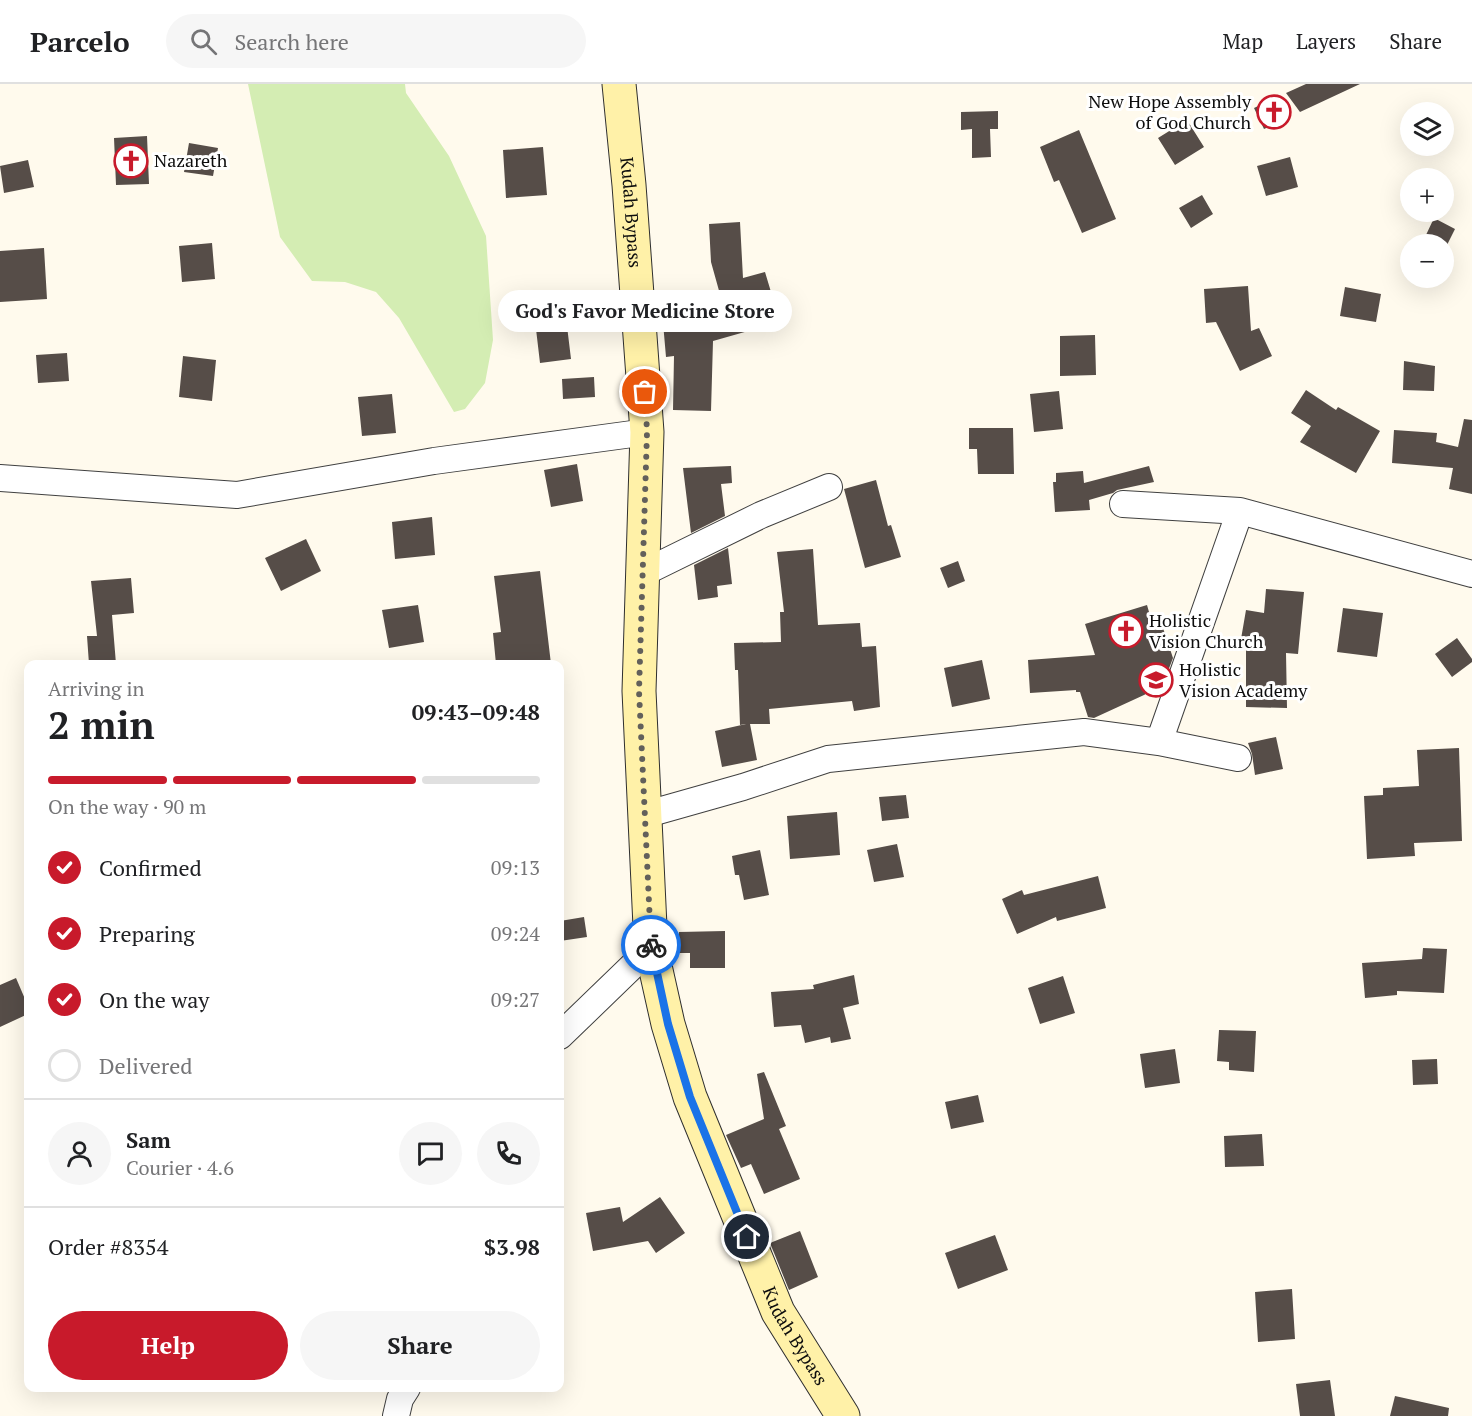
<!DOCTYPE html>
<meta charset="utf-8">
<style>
body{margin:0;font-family:"PT Serif",serif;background:#f6f6f6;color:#202124;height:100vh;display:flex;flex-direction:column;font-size:22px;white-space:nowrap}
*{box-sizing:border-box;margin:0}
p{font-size:20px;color:#757577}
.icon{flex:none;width:33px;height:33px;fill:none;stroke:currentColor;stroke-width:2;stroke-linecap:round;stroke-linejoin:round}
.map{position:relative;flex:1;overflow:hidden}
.sheet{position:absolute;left:24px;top:576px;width:540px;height:732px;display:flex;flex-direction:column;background:#fff;border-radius:12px;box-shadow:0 6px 24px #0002}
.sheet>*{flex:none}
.buttons{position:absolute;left:1400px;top:18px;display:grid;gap:12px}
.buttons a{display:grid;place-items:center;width:54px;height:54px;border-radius:50%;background:#fff;box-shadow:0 6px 24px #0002;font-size:30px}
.pin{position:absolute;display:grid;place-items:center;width:51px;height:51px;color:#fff;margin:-26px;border:3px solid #fff;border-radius:50%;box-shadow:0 2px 6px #0007}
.courier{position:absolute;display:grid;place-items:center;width:60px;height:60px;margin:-30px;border:4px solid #1a73e8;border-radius:50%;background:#fff;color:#222;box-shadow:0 2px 8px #0007}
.bubble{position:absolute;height:42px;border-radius:21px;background:#fff;box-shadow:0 6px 24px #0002;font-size:20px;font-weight:600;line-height:42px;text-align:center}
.summary em{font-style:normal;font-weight:600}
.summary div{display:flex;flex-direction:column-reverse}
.summary{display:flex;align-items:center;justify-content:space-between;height:102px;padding:0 24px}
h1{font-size:39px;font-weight:600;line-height:45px}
.bar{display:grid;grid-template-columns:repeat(4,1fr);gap:9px 6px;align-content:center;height:72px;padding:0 24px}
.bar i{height:8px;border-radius:4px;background:#e0e0e0}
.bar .current{background:#c81a2b}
.bar p{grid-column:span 4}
.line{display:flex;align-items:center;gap:15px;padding:0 24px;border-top:2px solid #e0e0e0}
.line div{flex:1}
.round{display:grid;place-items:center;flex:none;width:63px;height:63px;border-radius:32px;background:#f6f6f6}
ol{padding:0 24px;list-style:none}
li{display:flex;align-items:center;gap:18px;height:66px}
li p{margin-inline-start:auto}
li .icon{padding:6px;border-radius:50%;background:#c81a2b;color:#fff;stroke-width:4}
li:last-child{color:#757577}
li i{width:33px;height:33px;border:3px solid #e0e0e0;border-radius:50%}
.action{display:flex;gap:12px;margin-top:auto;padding:12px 24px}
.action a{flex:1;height:69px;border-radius:36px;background:#c81a2b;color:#fff;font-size:24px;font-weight:600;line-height:69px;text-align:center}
.action a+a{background:#f6f6f6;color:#202124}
header{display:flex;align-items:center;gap:36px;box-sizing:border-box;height:84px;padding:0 30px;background:#fff;border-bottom:2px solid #e0e0e0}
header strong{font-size:28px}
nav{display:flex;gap:33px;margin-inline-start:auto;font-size:21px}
.search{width:420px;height:54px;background:#f6f6f6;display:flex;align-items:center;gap:15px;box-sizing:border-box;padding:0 21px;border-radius:33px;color:#757577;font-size:22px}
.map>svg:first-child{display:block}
.green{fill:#d4edb3}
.building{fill:#564d48}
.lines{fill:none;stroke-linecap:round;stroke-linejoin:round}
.street-casing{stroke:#404040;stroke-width:28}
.secondary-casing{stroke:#2f2f2f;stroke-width:35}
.street{stroke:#fff;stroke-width:26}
.secondary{stroke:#fff1a8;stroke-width:33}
.done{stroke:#62605b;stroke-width:6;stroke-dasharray:0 10.8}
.route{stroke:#1a73e8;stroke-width:8}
.labels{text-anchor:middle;stroke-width:6;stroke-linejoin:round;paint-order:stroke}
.poi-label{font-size:18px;fill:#0d0d0d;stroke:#fff;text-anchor:start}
.street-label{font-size:18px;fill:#0d0d0d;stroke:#fff}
</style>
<header>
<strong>Parcelo</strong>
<div class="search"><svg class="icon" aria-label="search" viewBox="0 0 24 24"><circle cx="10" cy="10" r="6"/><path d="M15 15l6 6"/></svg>Search here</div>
<nav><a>Map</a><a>Layers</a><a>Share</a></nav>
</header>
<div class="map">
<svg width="1472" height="1332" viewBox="0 0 1472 1332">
<rect width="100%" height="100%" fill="#fffaed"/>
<path class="green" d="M248,0H405L406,9L449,72L486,152L493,256L485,299L465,325L454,328L399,234L376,208L345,198L312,197L280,153Z"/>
<path class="building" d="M1306,0H1360L1300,28L1286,9Z
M1273,15L1280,38L1264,45L1254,24Z
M998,27V45H990L991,73L972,74V45L961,46V28Z
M1187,36L1204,63L1175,81L1158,54Z
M1079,46L1116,135L1082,149L1059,96L1054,98L1040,63Z
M147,52L149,100L116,101L114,54Z
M189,59L218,64L213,92L184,88Z
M543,63L547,111L506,114L503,66Z
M1290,73L1298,103L1266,112L1257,82Z
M28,76L34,103L4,109L0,82Z
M1202,111L1213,130L1191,144L1179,124Z
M1434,134L1455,145L1447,161L1426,151Z
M740,138L743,194L765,188L780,238L713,257L711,327L673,326L674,272L666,273L662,227L723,221L711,178L709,140Z
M212,159L215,195L182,198L179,162Z
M44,164L47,215L0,218V167Z
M1248,202L1251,247L1259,244L1272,272L1240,287L1216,238L1206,239L1204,205Z
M1345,203L1381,210L1376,238L1340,232Z
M567,242L571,275L540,279L536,245Z
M1095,251L1096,291L1060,292V252Z
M67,269L69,297L38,299L36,271Z
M183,272L216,276L212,317L179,313Z
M1404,277L1435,282L1434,307L1403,306Z
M594,293L595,313L563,315L562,295Z
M1306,306L1336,326L1338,323L1380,347L1356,389L1300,358L1311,342L1291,329Z
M1059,307L1063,345L1034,348L1030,310Z
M392,310L396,349L362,352L358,313Z
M1464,335L1472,336V410L1449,405L1453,384L1392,379L1394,346L1437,349L1436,358L1458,363Z
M969,344H1013L1014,390H978L977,365H969Z
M577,380L583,417L551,423L544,386Z
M731,382L732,399L721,400L725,432L691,449L683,384Z
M1149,382L1154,398L1117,406L1113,409L1089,416L1090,426L1055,428L1053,398H1056V389L1083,387L1084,399Z
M876,396L888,442L891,441L901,473L865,484L844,405Z
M432,433L435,471L395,475L392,438Z
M306,455L321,487L281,507L265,474Z
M728,464L732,500L717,502L718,513L698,516L694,481Z
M813,465L818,541L860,539L862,563L876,562L880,623L854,627L852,617L769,625L770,640H750L757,676L722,683L715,647L746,640L740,641L738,586H735L734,559L781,558L780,528H784L777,468Z
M958,477L965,497L948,504L940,484Z
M540,487L551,580H496L493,549L501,548L494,492Z
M131,494L134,529L112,531L116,580H89L87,552H97L91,497Z
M1266,505L1304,508L1298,570L1286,569L1287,624L1246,623V555H1241L1246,526L1264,529Z
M418,521L424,558L389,564L382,526Z
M1147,521L1151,535L1159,532L1173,574L1163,600L1144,611L1094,634L1088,633L1080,608H1076V606L1030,609L1028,576L1095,571L1085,540Z
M1343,524L1383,529L1377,573L1337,568Z
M1457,554L1472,575V578L1452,593L1435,570Z
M982,576L990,615L952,623L944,584Z
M1276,653L1283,685L1255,691L1252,670L1248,659Z
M1459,664L1462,757L1414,759L1415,772L1367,775L1364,712L1383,711V704L1419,702L1417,666Z
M906,711L909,734L882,737L879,713Z
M837,728L840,771L790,775L787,732Z
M897,760L904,793L874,798L867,766Z
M760,766L769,811L744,816L739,791H735L732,772Z
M1098,792L1106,824L1057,837L1056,833L1017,850L1002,815L1022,806L1024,811Z
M584,833L587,853L560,857V837Z
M725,847V884H690V869H679V848Z
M1423,864L1447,865L1444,909L1397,907V911L1365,914L1362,879L1422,875Z
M854,891L859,920L843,924L851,955L831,959L830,953L805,959L801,941L774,943L771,908L814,905L813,901Z
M1063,892L1075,929L1040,940L1028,904Z
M16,894L28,922V930L0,943V901Z
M1219,946L1256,947L1254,988L1229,986V978L1217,977Z
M1175,965L1180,999L1145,1004L1140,970Z
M1437,975L1438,1000L1413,1001L1412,976Z
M764,988L786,1042L779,1045L800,1095L764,1110L751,1080L741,1084L726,1051L764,1035L757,990Z
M978,1011L984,1038L951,1045L945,1018Z
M1262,1050L1264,1082L1225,1083L1224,1052Z
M660,1113L685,1149L656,1169L648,1157L593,1167L586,1129L620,1123L623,1138Z
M800,1147L818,1193L789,1206L770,1159Z
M995,1151L1008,1186L958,1205L945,1169Z
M1292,1205L1295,1255L1258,1258L1255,1208Z
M1330,1296L1335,1332H1300L1296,1300Z
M1395,1312L1449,1324L1448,1332H1390Z"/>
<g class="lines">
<defs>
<path id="street" d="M0,394L237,411L434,377L647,348
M1123,420L1240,427L1472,490
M641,490L761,431L829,403
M1159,658L1240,427
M644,731L743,703L828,675L1084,648L1159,658L1238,674
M560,952L651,864
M396,1332L400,1315L407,1304"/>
<g id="secondary">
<path id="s1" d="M619,0L629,101L647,348L639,607L651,864L668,940L690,1013L778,1228L843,1332"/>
</g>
</defs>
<use href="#street" class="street-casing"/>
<use href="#secondary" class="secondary-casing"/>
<use href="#street" class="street"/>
<use href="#secondary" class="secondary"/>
</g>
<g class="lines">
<path class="done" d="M645,308L647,348L639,607L651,861"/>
<path class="route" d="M651,861L668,940L690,1013L747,1153"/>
</g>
<defs>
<symbol id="church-ring" viewBox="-11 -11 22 22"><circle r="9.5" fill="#fff" stroke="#c81a2b" stroke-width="1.5"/><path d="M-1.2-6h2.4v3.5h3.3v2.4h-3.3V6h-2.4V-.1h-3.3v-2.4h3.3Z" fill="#c81a2b"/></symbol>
<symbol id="school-ring" viewBox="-11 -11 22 22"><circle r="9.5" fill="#fff" stroke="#c81a2b" stroke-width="1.5"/><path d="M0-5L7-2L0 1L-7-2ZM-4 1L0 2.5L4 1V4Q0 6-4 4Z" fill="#c81a2b"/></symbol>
</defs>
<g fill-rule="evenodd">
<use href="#church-ring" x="1255" y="9" width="38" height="38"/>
<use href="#church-ring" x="112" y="58" width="38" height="38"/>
<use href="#church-ring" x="1107" y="528" width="38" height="38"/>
<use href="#school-ring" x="1137" y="577" width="38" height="38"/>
</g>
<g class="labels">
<g class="poi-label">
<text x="1251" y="24" text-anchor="end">New Hope Assembly<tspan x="1251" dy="21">of God Church</tspan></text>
<text x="154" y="83">Nazareth</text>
<text x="1149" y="543">Holistic<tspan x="1149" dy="21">Vision Church</tspan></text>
<text x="1179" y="592">Holistic<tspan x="1179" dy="21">Vision Academy</tspan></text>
</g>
<g class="street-label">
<text dy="6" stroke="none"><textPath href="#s1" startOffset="129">Kudah Bypass</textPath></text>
<text dy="6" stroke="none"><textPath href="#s1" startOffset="1281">Kudah Bypass</textPath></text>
</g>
</g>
</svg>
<div class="buttons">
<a><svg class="icon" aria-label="layers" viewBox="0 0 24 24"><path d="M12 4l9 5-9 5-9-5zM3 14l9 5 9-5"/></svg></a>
<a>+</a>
<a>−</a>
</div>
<div class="pin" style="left:645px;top:308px;background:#ea580c"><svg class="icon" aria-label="bag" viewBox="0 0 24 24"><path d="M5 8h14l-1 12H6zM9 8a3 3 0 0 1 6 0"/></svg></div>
<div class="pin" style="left:747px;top:1153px;background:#1f2937"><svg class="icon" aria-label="home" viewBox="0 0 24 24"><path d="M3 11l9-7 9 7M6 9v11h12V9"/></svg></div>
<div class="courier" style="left:651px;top:861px"><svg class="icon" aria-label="bike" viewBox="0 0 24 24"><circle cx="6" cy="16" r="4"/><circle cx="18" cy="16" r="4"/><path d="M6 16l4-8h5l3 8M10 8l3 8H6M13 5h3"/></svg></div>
<div class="bubble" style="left:498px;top:206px;width:294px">God's Favor Medicine Store</div>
<section class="sheet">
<div class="summary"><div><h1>2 min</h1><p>Arriving in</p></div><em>09:43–09:48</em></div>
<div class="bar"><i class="current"></i><i class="current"></i><i class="current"></i><i></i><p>On the way · 90 m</p></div>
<ol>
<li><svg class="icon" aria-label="check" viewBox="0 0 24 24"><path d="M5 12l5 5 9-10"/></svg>Confirmed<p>09:13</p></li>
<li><svg class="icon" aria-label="check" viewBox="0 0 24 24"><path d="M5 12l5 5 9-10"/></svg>Preparing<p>09:24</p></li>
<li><svg class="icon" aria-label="check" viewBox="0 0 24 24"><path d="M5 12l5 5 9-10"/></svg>On the way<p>09:27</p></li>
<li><i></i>Delivered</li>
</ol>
<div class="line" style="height:108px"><a class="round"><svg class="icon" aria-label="person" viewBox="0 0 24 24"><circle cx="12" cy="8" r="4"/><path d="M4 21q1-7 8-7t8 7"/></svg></a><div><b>Sam</b><p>Courier · 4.6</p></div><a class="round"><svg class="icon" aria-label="chat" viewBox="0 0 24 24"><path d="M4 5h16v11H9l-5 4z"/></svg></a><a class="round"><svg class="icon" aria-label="phone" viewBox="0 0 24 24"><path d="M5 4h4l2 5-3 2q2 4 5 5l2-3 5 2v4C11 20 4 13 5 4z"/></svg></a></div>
<div class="line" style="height:78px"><div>Order #8354</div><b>$3.98</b></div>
<div class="action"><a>Help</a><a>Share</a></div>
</section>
</div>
